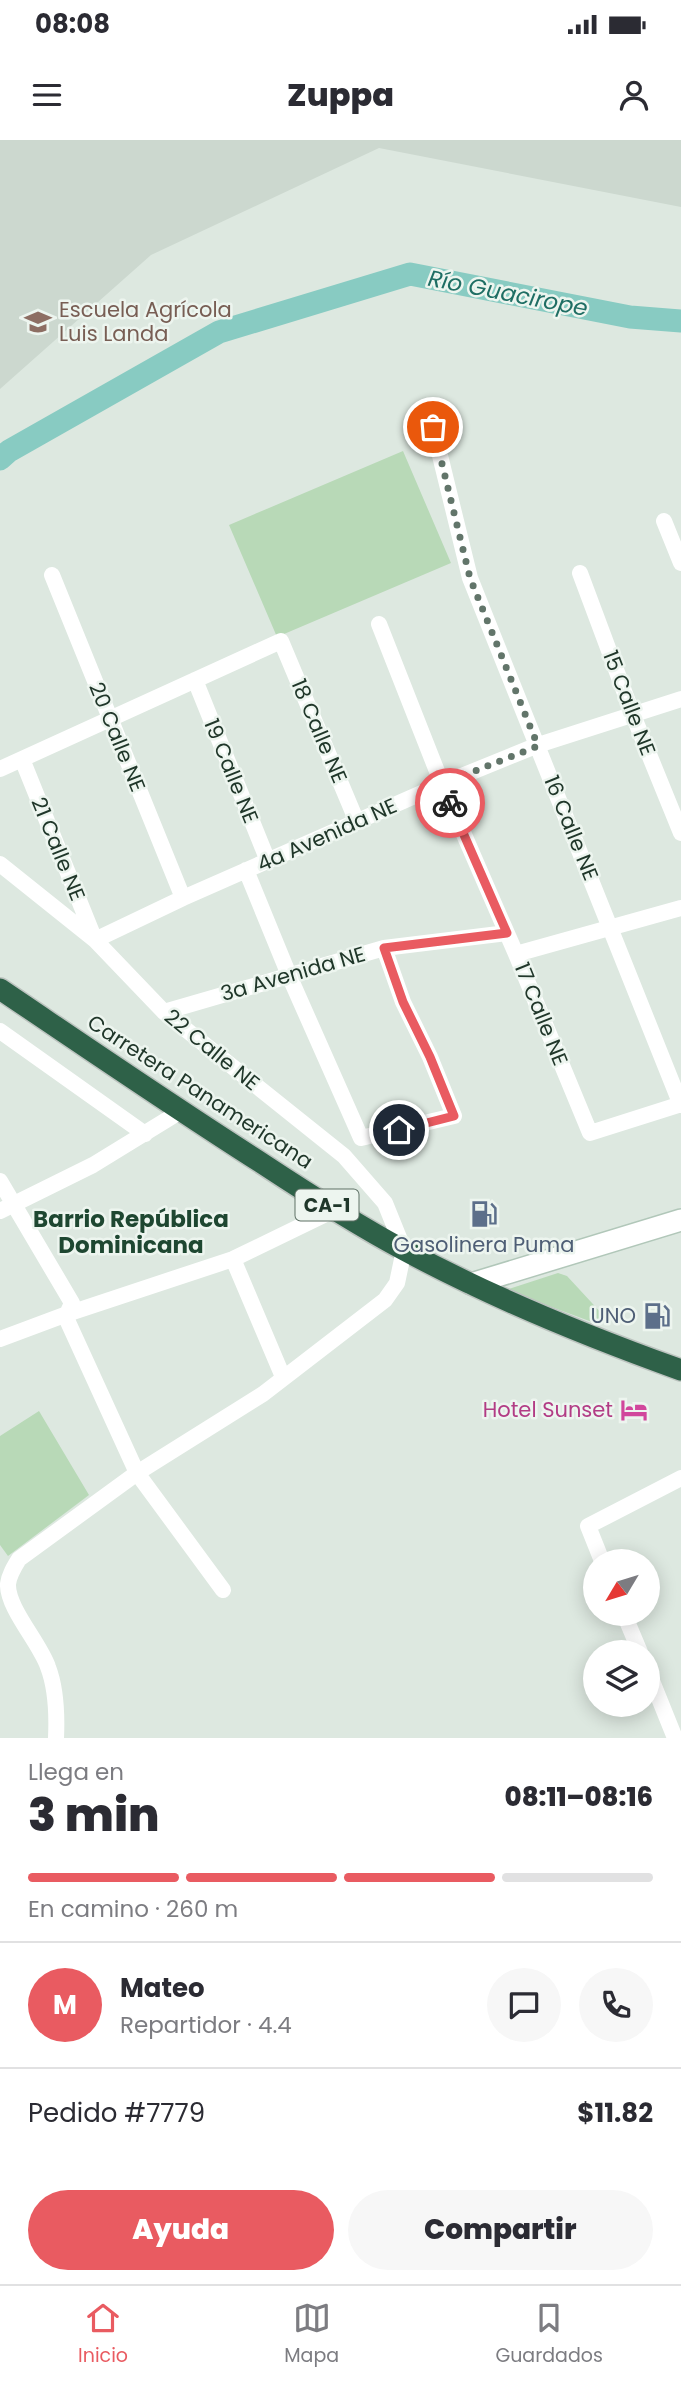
<!DOCTYPE html>
<html lang="es">
<meta charset="utf-8">
<style>
body{margin:0;font-family:Poppins,sans-serif;background:#f7f7f7;color:#2b2b33;height:100vh;display:flex;flex-direction:column;font-size:26px;white-space:nowrap}
*{box-sizing:border-box;margin:0}
p{font-size:23px;color:#7c7c81}
.icon{flex:none;width:38px;height:38px;fill:none;stroke:currentColor;stroke-width:2;stroke-linecap:round;stroke-linejoin:round}
.map{position:relative;height:1598px;overflow:hidden}
.panel{display:flex;flex-direction:column;background:#fff;flex:1}
.panel>*{flex:none}
.needle{width:46px;rotate:232deg}
.tools{position:absolute;left:583px;top:1409px;display:grid;gap:14px}
.tools a{display:grid;place-items:center;width:77px;height:77px;border-radius:50%;background:#fff;box-shadow:0 4px 18px #0003;font-size:35px}
.pin{position:absolute;display:grid;place-items:center;width:60px;height:60px;color:#fff;margin:-30px;border:4px solid #fff;border-radius:50%;box-shadow:0 2px 7px #0007}
.courier{position:absolute;display:grid;place-items:center;width:70px;height:70px;margin:-35px;border:5px solid #e95b61;border-radius:50%;background:#fff;color:#222;box-shadow:0 2px 9px #0007}
.headline em{font-style:normal;font-weight:800}
.headline div{display:flex;flex-direction:column-reverse}
.headline{display:flex;align-items:center;justify-content:space-between;height:119px;padding:0 28px}
h1{font-size:46px;font-weight:800;line-height:52px}
.bar{display:grid;grid-template-columns:repeat(4,1fr);gap:10px 7px;align-content:center;height:84px;padding:0 28px}
.bar i{height:9px;border-radius:5px;background:#e1e1e2}
.bar .on{background:#e95b61}
.bar p{grid-column:span 4}
.line{display:flex;align-items:center;gap:18px;padding:0 28px;border-top:2px solid #e1e1e2}
.line div{flex:1}
.round{display:grid;place-items:center;flex:none;width:74px;height:74px;border-radius:37px;background:#f7f7f7}
.button{display:flex;gap:14px;margin-top:auto;padding:14px 28px}
.button a{flex:1;height:80px;border-radius:42px;background:#e95b61;color:#fff;font-size:28px;font-weight:800;line-height:80px;text-align:center}
.button a+a{background:#f7f7f7;color:#2b2b33}
.status{display:flex;justify-content:space-between;align-items:center;height:49px;padding:0 35px;background:#fff;direction:ltr}
.status svg{height:19px;fill:currentColor}
header{display:flex;justify-content:space-between;align-items:center;height:91px;padding:0 28px;background:#fff;font-size:32px;font-weight:800}
.tabs{display:flex;justify-content:space-around;align-items:center;height:98px;border-top:2px solid #e1e1e2;background:#fff;font-size:19px;color:#7c7c81}
.tabs a{display:grid;justify-items:center;gap:4px}
.tabs .on{color:#e95b61}
.map>svg:first-child{display:block}
.built{fill:#ccd8cf}
.green{fill:#b8d9b7}
.lines{fill:none;stroke-linecap:round;stroke-linejoin:round}
.river{stroke:#88cbc2;stroke-width:23}
.secondary-casing{stroke:#b1c7b9;stroke-width:24}
.highway-casing{stroke:#bcc3bf;stroke-width:24}
.street{stroke:#fff;stroke-width:16}
.secondary{stroke:#fff;stroke-width:21}
.highway{stroke:#2e6148;stroke-width:21}
.done{stroke:#62756a;stroke-width:7;stroke-dasharray:0 12.6}
.route{stroke:#e95b61;stroke-width:9}
.labels{text-anchor:middle;stroke-width:5;stroke-linejoin:round;paint-order:stroke}
.shield{fill:#edf5ef;stroke:#5e7065;stroke-width:2}
.shield-label{font-size:19px;font-weight:bold;fill:#20372a}
.education-label{font-size:21px;fill:#785e54;stroke:#edf5ef;text-anchor:start}
.street-label{font-size:21px;fill:#20372a;stroke:#edf5ef}
.service-label{font-size:21px;fill:#4e5e75;stroke:#edf5ef}
.hotel-label{font-size:21px;fill:#b23c85;stroke:#edf5ef;text-anchor:end}
.water-label{font-size:23px;font-style:italic;fill:#1f6e64;stroke:#edf5ef}
.neighbourhood-label{font-size:23px;font-weight:bold;fill:#1e4731;stroke:#edf5ef}
</style>
<div class="status"><b>08:08</b><svg viewBox="0 0 49 12"><path d="M0 12V9h3v3zM5 12V6h3v6zM10 12V3h3v9zM15 12V0h3v12zM26 1h20v11H26zM47 4h2v5h-2z"/></svg></div>
<header><svg class="icon" aria-label="menu" viewBox="0 0 24 24"><path d="M4 6h16M4 12h16M4 18h16"/></svg>Zuppa<svg class="icon" aria-label="person" viewBox="0 0 24 24"><circle cx="12" cy="8" r="4"/><path d="M4 21q1-7 8-7t8 7"/></svg></header>
<div class="map">
<svg width="681" height="1598" viewBox="0 0 681 1598">
<rect width="100%" height="100%" fill="#dde8e0"/>
<path class="built" d="M0,0H681V67L379,8L151,115L0,249Z"/>
<path class="green" d="M403,311L451,423L277,497L229,385Z
M558,1133L567,1136L604,1176L605,1182L600,1185L506,1150Z
M39,1271L89,1355L8,1416L0,1405V1296Z"/>
<g class="lines">
<path class="river" d="M0,319L9,311L219,192L410,134L630,177L681,181"/>
<defs>
<path id="secondary" d="M471,1144L681,1080"/>
<path id="highway" d="M0,849C86,907 172,966 260,1022C307,1053 355,1084 404,1110C493,1158 586,1196 681,1230"/>
</defs>
<use href="#secondary" class="secondary-casing"/>
<use href="#highway" class="highway-casing"/>
<path class="street" d="M433,287L470,438L681,965
M664,381L681,423
M580,433L633,575L681,693
M52,435L183,758
M379,484L442,644L516,814L590,993L681,964
M195,540L268,721
M22,619L95,800L183,758L442,644L538,605L681,559
M0,629L281,501L357,682
M0,724L95,800L164,872L344,1016L385,1063L404,1110L397,1143L385,1160L263,1254L137,1333L19,1419C14,1427 9,1435 8,1444C7,1468 40,1503 48,1527C56,1548 57,1576 56,1598
M246,730L291,840L361,998
M516,814L681,768
M164,872L384,808L507,793
M0,891L145,994
M361,998L454,976L430,917L403,862L384,808
M0,1041L72,1163L67,1174L68,1182L137,1333L223,1450
M0,1071L93,1025L181,971
M233,1119L283,1237
M0,1199L67,1174L233,1119L334,1070
M602,1421L588,1386L681,1338
M624,1474L640,1512
M648,1531L675,1598"/>
<use href="#secondary" class="secondary"/>
<use href="#highway" class="highway"/>
</g>
<g class="lines">
<path class="done" d="M433,287L470,438L538,606L442,644L450,663"/>
<path class="route" d="M399,990L454,976L430,917L403,862L384,808L507,793L450,663"/>
</g>
<defs>
<symbol id="university-bare" viewBox="-9 -9 18 18"><path d="M0-5L7-2L0 1L-7-2ZM-4 1L0 2.5L4 1V4Q0 6-4 4Z" fill="#8d6e63" stroke="#edf5ef" stroke-width="2.5" paint-order="stroke"/></symbol>
<symbol id="fuel-bare" viewBox="-9 -9 18 18"><path d="M-5.5-6h7V0h2V4h1.3V-2.5L3-4.5l.8-.8L6-3V5H2.5V1h-1V6h-7ZM-4.2-4.7v3.2H.2V-4.7Z" fill="#5c6f8a" stroke="#edf5ef" stroke-width="2.5" paint-order="stroke"/></symbol>
<symbol id="hotel-bare" viewBox="-9 -9 18 18"><path d="M-6-4.5h1.5V1H6V5H4.5V3h-9V5H-6ZM-4 0a1.8 1.8 0 1 1 3.6 0ZM.5 0V-2.5h3Q6-2.5 6 0Z" fill="#d1479c" stroke="#edf5ef" stroke-width="2.5" paint-order="stroke"/></symbol>
</defs>
<g fill-rule="evenodd">
<use href="#university-bare" x="19" y="163" width="38" height="38"/>
<use href="#fuel-bare" x="465" y="1055" width="38" height="38"/>
<use href="#fuel-bare" x="638" y="1157" width="38" height="38"/>
<use href="#hotel-bare" x="615" y="1251" width="38" height="38"/>
</g>
<g class="labels">
<rect class="shield" x="295.5" y="1049.5" width="63" height="31" rx="5"/>
<g class="shield-label">
<text x="327" y="1072">CA-1</text>
</g>
<g class="education-label">
<text x="59" y="177">Escuela Agrícola<tspan x="59" dy="24">Luis Landa</tspan></text>
</g>
<g class="street-label">
<text transform="translate(629 563) rotate(69)" y="7">15 Calle NE</text>
<text transform="translate(319 591) rotate(67)" y="7">18 Calle NE</text>
<text transform="translate(117 597) rotate(68)" y="7">20 Calle NE</text>
<text transform="translate(231 631) rotate(68)" y="7">19 Calle NE</text>
<text transform="translate(571 688) rotate(68)" y="7">16 Calle NE</text>
<text transform="translate(327 695) rotate(-24)" y="7">4a Avenida NE</text>
<text transform="translate(58 709) rotate(68)" y="7">21 Calle NE</text>
<text transform="translate(293 834) rotate(-16)" y="7">3a Avenida NE</text>
<text transform="translate(541 874) rotate(68)" y="7">17 Calle NE</text>
<text transform="translate(212 910) rotate(39)" y="7">22 Calle NE</text>
<text transform="translate(200 952) rotate(33)" y="7">Carretera Panamericana</text>
</g>
<g class="service-label">
<text x="484" y="1112">Gasolinera Puma</text>
<text x="636" y="1183" text-anchor="end">UNO</text>
</g>
<g class="hotel-label">
<text x="613" y="1277">Hotel Sunset</text>
</g>
<g class="water-label">
<text transform="translate(508 153) rotate(11)" y="8">Río Guacirope</text>
</g>
<g class="neighbourhood-label">
<text x="131" y="1087">Barrio República<tspan x="131" dy="26">Dominicana</tspan></text>
</g>
</g>
</svg>
<div class="tools">
<a><svg class="needle" viewBox="-14 -14 28 28"><path d="M0-13l5 13h-10z" fill="#e53935"/><path d="M0 13l5-13h-10z" fill="#7c7c81"/></svg></a>
<a><svg class="icon" aria-label="layers" viewBox="0 0 24 24"><path d="M12 4l9 5-9 5-9-5zM3 14l9 5 9-5"/></svg></a>
</div>
<div class="pin" style="left:433px;top:287px;background:#ea580c"><svg class="icon" aria-label="bag" viewBox="0 0 24 24"><path d="M5 8h14l-1 12H6zM9 8a3 3 0 0 1 6 0"/></svg></div>
<div class="pin" style="left:399px;top:990px;background:#1f2937"><svg class="icon" aria-label="home" viewBox="0 0 24 24"><path d="M3 11l9-7 9 7M6 9v11h12V9"/></svg></div>
<div class="courier" style="left:450px;top:663px"><svg class="icon" aria-label="bike" viewBox="0 0 24 24"><circle cx="6" cy="16" r="4"/><circle cx="18" cy="16" r="4"/><path d="M6 16l4-8h5l3 8M10 8l3 8H6M13 5h3"/></svg></div>
</div>
<section class="panel">
<div class="headline"><div><h1>3 min</h1><p>Llega en</p></div><em>08:11–08:16</em></div>
<div class="bar"><i class="on"></i><i class="on"></i><i class="on"></i><i></i><p>En camino · 260 m</p></div>
<div class="line" style="height:126px"><b class="round" style="background:#e95b61;color:#fff">M</b><div><b>Mateo</b><p>Repartidor · 4.4</p></div><a class="round"><svg class="icon" aria-label="chat" viewBox="0 0 24 24"><path d="M4 5h16v11H9l-5 4z"/></svg></a><a class="round"><svg class="icon" aria-label="phone" viewBox="0 0 24 24"><path d="M5 4h4l2 5-3 2q2 4 5 5l2-3 5 2v4C11 20 4 13 5 4z"/></svg></a></div>
<div class="line" style="height:91px"><div>Pedido #7779</div><b>$11.82</b></div>
<div class="button"><a>Ayuda</a><a>Compartir</a></div>
</section>
<nav class="tabs">
<a class="on"><svg class="icon" aria-label="home" viewBox="0 0 24 24"><path d="M3 11l9-7 9 7M6 9v11h12V9"/></svg>Inicio</a>
<a><svg class="icon" aria-label="map" viewBox="0 0 24 24"><path d="M3 6l6-2 6 2 6-2v14l-6 2-6-2-6 2zM9 4v14M15 6v14"/></svg>Mapa</a>
<a><svg class="icon" aria-label="saved" viewBox="0 0 24 24"><path d="M7 4h10v16l-5-4-5 4z"/></svg>Guardados</a>
</nav>
